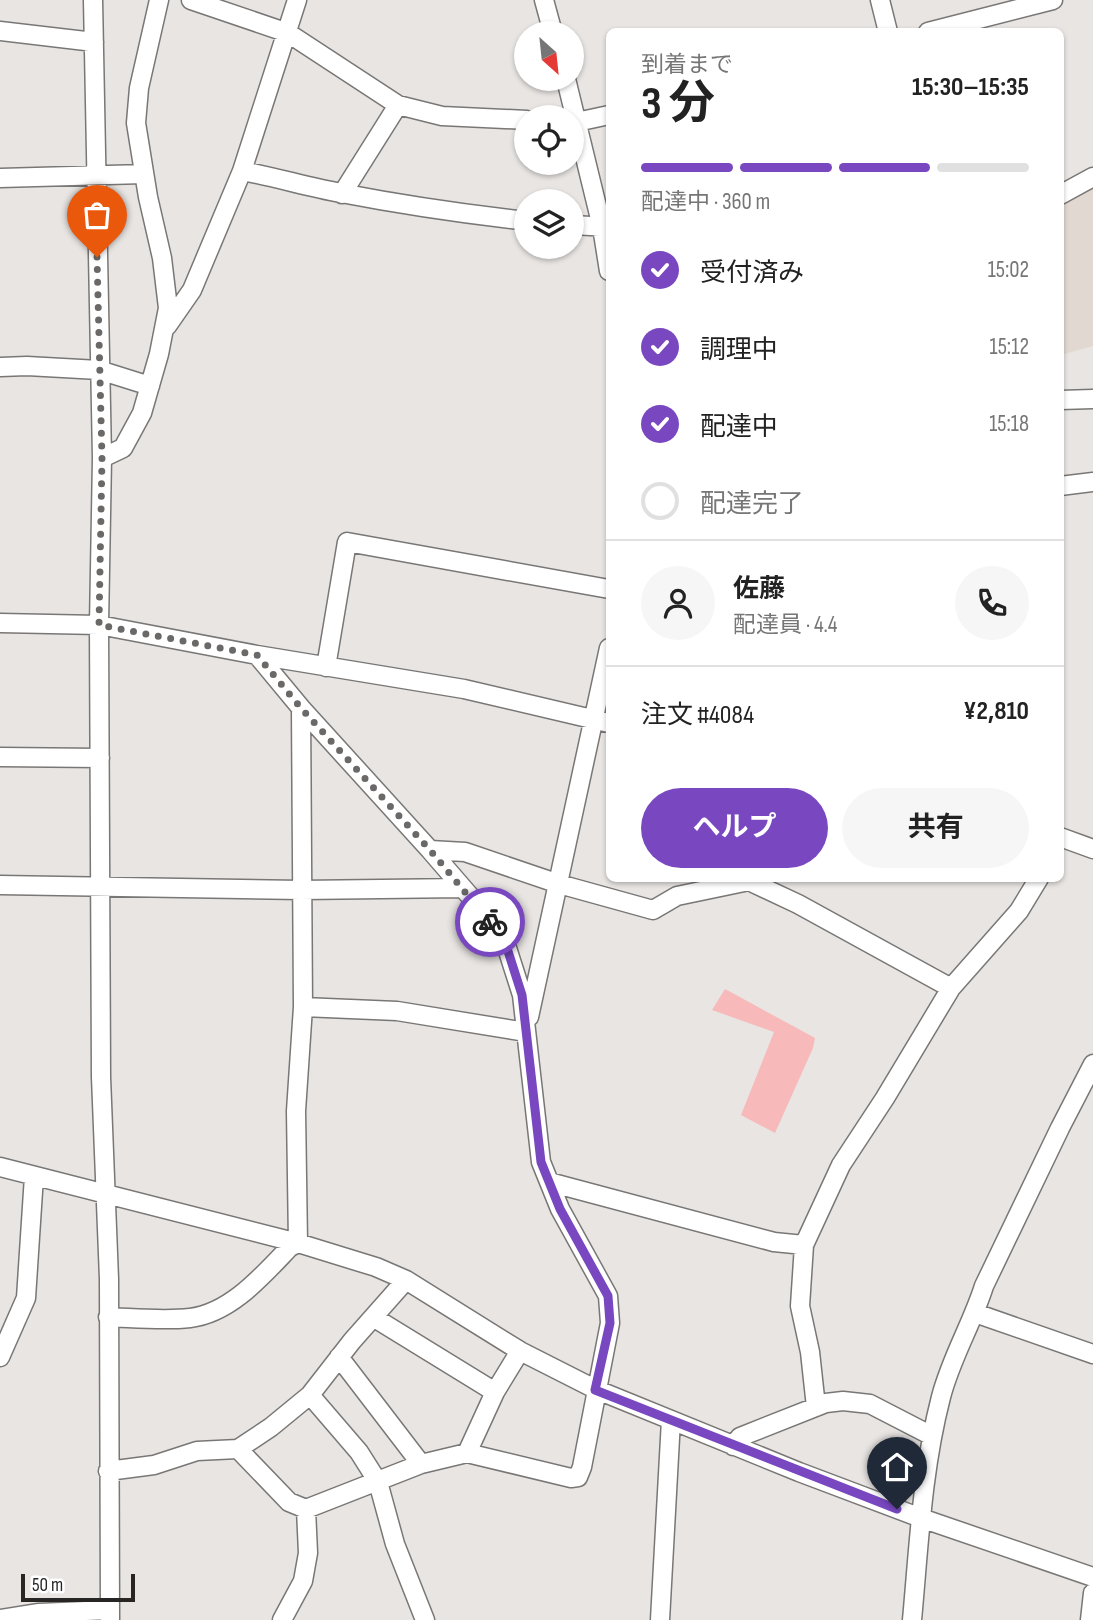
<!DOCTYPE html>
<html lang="ja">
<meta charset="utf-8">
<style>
body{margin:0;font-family:"Sofia Sans Condensed","Noto Sans JP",sans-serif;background:#f6f6f6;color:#222;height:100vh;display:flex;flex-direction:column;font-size:26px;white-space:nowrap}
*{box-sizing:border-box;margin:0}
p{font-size:23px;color:#767676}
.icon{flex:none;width:38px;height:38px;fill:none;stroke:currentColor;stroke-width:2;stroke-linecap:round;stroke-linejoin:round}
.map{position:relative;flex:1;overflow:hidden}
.sheet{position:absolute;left:606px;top:28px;width:458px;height:854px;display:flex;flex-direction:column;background:#fff;border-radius:10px;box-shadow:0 2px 5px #0004}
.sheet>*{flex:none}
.needle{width:46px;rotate:153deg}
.buttons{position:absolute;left:514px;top:21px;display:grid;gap:14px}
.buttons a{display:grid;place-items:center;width:70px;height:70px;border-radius:50%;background:#fff;box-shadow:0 2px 5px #0004;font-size:35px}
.scale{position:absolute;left:21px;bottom:18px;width:114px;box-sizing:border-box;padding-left:7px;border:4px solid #272625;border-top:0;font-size:19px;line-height:24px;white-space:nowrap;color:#272625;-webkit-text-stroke:5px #fff;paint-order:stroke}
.pin{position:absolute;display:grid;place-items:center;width:60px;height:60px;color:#fff;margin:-72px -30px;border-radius:50% 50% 50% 0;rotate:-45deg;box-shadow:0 0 7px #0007}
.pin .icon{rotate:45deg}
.courier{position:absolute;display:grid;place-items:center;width:70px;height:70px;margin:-35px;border:5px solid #7948c0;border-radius:50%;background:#fff;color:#222;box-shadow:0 2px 9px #0007}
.head em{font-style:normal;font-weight:700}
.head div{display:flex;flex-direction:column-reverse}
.head{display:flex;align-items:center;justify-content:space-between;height:119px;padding:0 35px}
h1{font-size:46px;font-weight:700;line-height:52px}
.bar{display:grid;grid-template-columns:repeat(4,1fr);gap:10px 7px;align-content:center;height:84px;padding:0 35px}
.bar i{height:9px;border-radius:5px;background:#e0e0e0}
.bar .on{background:#7948c0}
.bar p{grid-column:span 4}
.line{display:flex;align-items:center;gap:18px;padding:0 35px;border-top:2px solid #e0e0e0}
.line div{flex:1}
.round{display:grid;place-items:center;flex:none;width:74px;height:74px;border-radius:37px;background:#f6f6f6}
ol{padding:0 35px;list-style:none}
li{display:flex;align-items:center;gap:21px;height:77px}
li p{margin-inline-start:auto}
li .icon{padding:7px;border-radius:50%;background:#7948c0;color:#fff;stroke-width:4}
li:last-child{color:#767676}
li i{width:38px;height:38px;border:4px solid #e0e0e0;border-radius:50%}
.action{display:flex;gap:14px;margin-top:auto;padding:14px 35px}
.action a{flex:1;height:80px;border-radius:42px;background:#7948c0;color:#fff;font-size:28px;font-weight:700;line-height:80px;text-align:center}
.action a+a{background:#f6f6f6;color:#222}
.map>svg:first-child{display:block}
.built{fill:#e1d9d1}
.green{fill:#f7b9b9}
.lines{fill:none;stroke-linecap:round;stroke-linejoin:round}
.minor-casing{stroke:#797775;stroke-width:21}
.minor{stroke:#fff;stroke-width:18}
.done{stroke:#6b6968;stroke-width:7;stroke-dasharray:0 12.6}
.route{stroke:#7948c0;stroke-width:9}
</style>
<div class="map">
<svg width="1093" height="1620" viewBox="0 0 1093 1620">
<rect width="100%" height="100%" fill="#e8e5e3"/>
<path class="built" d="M1093,185V346L1061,355V203Z"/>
<path class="green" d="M725,989L815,1038L813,1048L775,1133L741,1115L774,1032L712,1010Z"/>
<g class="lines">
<defs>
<path id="minor" d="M93,0L102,458L99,625L101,1077L109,1279L110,1620
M191,0L288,33L398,105L442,116L527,120
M544,0L553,33
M880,0L888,32
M0,31L94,42
M928,32L1053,0
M566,79L602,227L609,271
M572,123L609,115
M242,171C275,177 308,187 341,193C403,205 465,214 527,221
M0,178L144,174
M342,194L398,105
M1060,195L1093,177
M572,225L609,227
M167,326L192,290L242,171L297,0
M0,367L27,366L99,370L150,386
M1060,400L1093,399
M102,458L123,448L142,413L159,354L168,308L162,258L148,197L136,123L139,88L159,0
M1060,486L1093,482
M0,623L99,625L257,655L464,689L609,723
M257,655L301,708L430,850L488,917L507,948L522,995L541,1162L560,1209L608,1296L610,1323L582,1467L578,1477L571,1478L467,1453L421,1464L306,1509L308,1553L303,1581L282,1620
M326,667L347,542L609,589
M0,757L100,758
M1060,837L1093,849
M430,850L465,852L559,884L653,910L677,896L749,881L798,904L951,988
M0,885L301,890L462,888
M303,1007L397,1011L526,1032
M529,1017L609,648
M0,1167L298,1243L376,1267L406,1280L520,1351L595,1389L799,1472L921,1518L1093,1577
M549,1182L774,1242L804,1245
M975,1313L1093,1354
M108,1317C135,1318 163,1321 190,1318C231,1313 263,1275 290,1247L298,1243L296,1111L303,1007L301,708
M373,1317L495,1392
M0,1357L26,1298L34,1176
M339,1357L421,1464
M310,1395L359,1452L378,1482L395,1544L425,1620
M816,1407L810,1352L800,1306L804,1245L841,1165L885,1098L951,988L1019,911L1039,878
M733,1446L740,1437L826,1403L843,1401L870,1404L932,1436
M238,1449L289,1502L306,1509
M467,1453L495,1392L520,1351
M108,1471L154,1465L197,1451L238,1449L271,1427L310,1395L352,1341L406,1280
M0,1619L39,1613L109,1610
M660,1620L671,1420
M912,1620C919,1545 922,1470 941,1397C951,1358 972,1324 984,1286L1060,1128L1093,1064
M1090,1620L1093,1593"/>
</defs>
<use href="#minor" class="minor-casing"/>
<use href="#minor" class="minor"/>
</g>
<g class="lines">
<path class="done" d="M97,257L102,458L99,625L257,655L301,708L430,850L490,922"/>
<path class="route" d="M490,922L507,948L522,995L541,1162L560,1209L608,1296L610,1323L595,1390L897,1509"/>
</g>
</svg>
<div class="buttons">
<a><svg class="needle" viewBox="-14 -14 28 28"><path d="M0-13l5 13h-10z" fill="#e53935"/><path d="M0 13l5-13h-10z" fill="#767676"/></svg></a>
<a><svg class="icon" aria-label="locate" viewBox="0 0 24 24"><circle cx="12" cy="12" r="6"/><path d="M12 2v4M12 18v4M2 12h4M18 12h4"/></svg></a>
<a><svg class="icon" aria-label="layers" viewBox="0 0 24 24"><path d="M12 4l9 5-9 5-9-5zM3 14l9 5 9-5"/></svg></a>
</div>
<div class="scale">50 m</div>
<div class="pin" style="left:97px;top:257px;background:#ea580c"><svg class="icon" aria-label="bag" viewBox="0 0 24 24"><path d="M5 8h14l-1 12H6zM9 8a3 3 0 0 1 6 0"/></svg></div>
<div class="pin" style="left:897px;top:1509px;background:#1f2937"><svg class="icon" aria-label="home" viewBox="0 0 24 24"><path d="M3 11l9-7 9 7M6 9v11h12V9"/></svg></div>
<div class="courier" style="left:490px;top:922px"><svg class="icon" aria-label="bike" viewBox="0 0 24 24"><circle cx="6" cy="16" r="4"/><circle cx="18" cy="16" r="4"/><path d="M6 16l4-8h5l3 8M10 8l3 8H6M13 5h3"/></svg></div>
<section class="sheet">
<div class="head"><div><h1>3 分</h1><p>到着まで</p></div><em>15:30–15:35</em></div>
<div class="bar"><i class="on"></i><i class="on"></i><i class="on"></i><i></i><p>配達中 · 360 m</p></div>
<ol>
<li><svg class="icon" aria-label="check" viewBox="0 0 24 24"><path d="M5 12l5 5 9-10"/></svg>受付済み<p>15:02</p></li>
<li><svg class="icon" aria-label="check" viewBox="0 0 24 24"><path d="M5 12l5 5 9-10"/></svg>調理中<p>15:12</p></li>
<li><svg class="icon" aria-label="check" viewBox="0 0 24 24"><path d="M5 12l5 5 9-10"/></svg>配達中<p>15:18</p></li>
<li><i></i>配達完了</li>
</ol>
<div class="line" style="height:126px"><a class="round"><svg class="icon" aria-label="person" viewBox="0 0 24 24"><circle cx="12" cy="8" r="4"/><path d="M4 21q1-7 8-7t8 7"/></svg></a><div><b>佐藤</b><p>配達員 · 4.4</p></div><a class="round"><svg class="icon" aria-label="phone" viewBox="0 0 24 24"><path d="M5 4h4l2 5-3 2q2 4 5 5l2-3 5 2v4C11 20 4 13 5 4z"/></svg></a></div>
<div class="line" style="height:91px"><div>注文 #4084</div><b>¥2,810</b></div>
<div class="action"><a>ヘルプ</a><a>共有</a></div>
</section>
</div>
